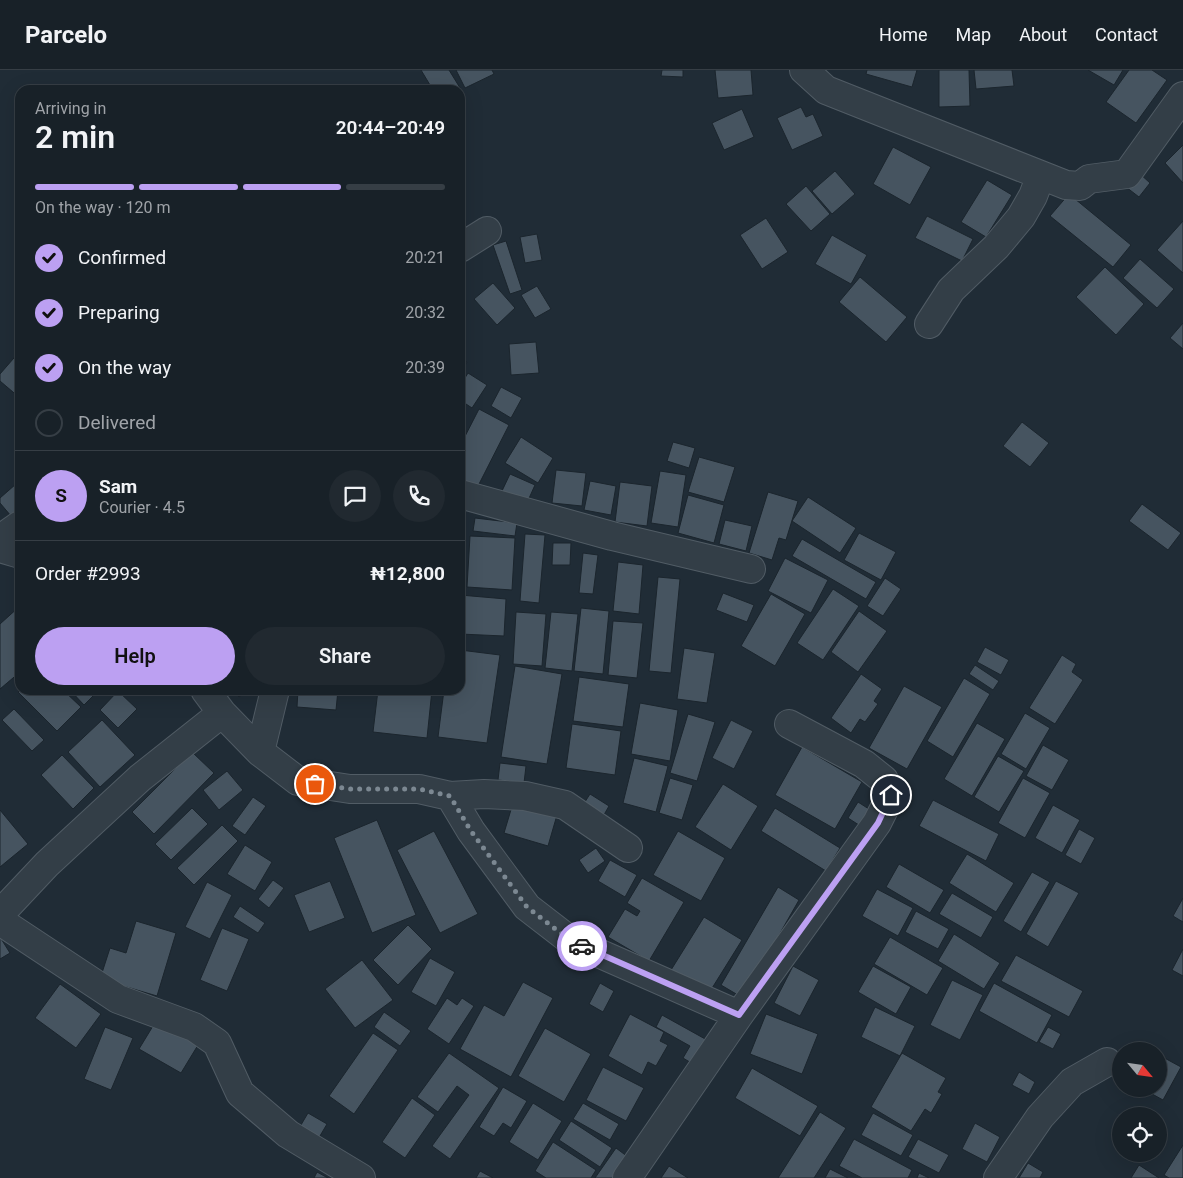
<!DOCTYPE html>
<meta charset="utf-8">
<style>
body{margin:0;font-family:Roboto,sans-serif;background:#212930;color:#f1f3f6;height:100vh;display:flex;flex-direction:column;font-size:19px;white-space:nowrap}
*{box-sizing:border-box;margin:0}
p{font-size:16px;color:#9fa3a8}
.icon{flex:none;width:28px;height:28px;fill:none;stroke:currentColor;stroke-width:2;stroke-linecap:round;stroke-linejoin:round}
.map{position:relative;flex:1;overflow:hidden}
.drawer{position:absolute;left:15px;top:15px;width:450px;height:610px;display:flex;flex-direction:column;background:#182128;border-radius:15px;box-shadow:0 5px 20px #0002,0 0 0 1px #363e45}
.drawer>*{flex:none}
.needle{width:32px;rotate:119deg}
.fabs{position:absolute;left:1112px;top:972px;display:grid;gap:10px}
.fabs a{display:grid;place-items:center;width:55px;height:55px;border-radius:50%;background:#182128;box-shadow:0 5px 20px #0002,0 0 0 1px #363e45;font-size:25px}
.pin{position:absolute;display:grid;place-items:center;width:42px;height:42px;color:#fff;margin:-21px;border:2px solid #fff;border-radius:50%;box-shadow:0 1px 5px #0007}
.courier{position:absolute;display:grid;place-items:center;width:50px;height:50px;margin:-25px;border:4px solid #bca0f2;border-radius:50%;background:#fff;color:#222;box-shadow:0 1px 6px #0007}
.overview em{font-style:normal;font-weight:600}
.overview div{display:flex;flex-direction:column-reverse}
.overview{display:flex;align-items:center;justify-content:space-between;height:85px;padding:0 20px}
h1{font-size:32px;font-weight:600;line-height:38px}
.bar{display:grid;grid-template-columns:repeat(4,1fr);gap:8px 5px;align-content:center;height:60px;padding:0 20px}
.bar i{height:6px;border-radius:4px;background:#363e45}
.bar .current{background:#bca0f2}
.bar p{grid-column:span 4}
.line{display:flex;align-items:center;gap:12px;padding:0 20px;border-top:1px solid #363e45}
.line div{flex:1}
.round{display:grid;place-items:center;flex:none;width:52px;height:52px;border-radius:26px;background:#212930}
ol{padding:0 20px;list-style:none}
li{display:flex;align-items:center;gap:15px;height:55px}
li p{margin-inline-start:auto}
li .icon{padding:5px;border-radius:50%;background:#bca0f2;color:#111;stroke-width:4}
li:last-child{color:#9fa3a8}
li i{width:28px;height:28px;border:2px solid #363e45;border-radius:50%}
.action{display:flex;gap:10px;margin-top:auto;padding:10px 20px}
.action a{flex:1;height:58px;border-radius:30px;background:#bca0f2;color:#111;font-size:20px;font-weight:600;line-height:58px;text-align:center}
.action a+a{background:#212930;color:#f1f3f6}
header{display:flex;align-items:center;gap:30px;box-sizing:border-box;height:70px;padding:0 25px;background:#182128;border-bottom:1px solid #363e45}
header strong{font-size:24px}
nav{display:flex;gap:28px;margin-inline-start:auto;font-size:18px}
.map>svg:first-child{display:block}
.building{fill:#465460;stroke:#1b252d}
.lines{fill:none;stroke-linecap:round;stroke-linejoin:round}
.minor-casing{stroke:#515c65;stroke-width:30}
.minor{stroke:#333e47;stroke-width:28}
.done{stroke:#7c8892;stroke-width:5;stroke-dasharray:0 9}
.route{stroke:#bca0f2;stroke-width:6}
</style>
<header>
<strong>Parcelo</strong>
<nav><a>Home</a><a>Map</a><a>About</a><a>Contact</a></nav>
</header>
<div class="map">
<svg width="1183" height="1108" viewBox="0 0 1183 1108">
<rect width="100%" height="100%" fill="#202c36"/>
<path class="building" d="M421,0H449L465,26L460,29V20H433Z
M456,0H492L494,4L465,18Z
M662,0H683V7L661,6Z
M715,0H751L753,25L718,28Z
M867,0H917L912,17L866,4Z
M939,0H969L970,36L939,37Z
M974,0H1012L1014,16L976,19Z
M1088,0H1123L1114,15Z
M1129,0H1152L1167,10L1136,53L1106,32Z
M801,37L806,47L813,44L823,66L792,80L777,48Z
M742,39L754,67L724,80L712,53Z
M1183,75V113L1165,93Z
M893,77L931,97L910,135L873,114Z
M835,101L855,124L832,144L812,121Z
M1138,102L1150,113L1139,127L1126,117Z
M987,110L1012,125L986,167L961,152Z
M806,116L830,144L811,161L786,134Z
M1069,124L1131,175L1113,197L1050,146Z
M927,146L973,169L962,191L915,168Z
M766,148L788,182L762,199L740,165Z
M1183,151V203L1157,180Z
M537,164L542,190L525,193L520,167Z
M832,165L867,185L851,214L815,194Z
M506,171L522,220L510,224L493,175Z
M1140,189L1174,219L1157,238L1123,208Z
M1105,197L1144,234L1116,265L1076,227Z
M860,207L907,247L886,272L839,232Z
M493,213L515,238L497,255L474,229Z
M537,216L551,239L535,248L521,225Z
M1183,253V279L1170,268Z
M536,272L539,303L511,305L509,274Z
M20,281V328L0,311V304Z
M460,288L467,292L460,304Z
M468,303L487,315L472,338L460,330V316Z
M501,317L522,328L511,348L491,336Z
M479,339L509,355L476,420L460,412V376Z
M1022,352L1049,373L1030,397L1003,376Z
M521,367L553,388L538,413L505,393Z
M673,372L695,378L689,398L667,391Z
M699,387L735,397L724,432L688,422Z
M556,400L586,403L582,436L552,433Z
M660,401L686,405L678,457L651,453Z
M510,404L535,415L526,435L501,423Z
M590,411L616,416L611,445L584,440Z
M620,412L652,416L647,456L615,452Z
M16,414L20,419V439L11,446L0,433V428Z
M768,422L798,431L786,470L779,468L772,490L749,483Z
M688,425L724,435L714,473L678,463Z
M808,427L856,458L840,483L792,451Z
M1142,434L1181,463L1168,480L1129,451Z
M475,448L517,453L515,466L473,461Z
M725,450L752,456L746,481L719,474Z
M859,463L896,482L881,510L844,490Z
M525,464L545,465L539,533L520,531Z
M470,466L515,468L512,520L467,517Z
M802,469L876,512L866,529L792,486Z
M553,473H571L570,495H552Z
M583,483L598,485L593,524L579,523Z
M785,488L828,510L811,543L768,521Z
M618,492L643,495L639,544L613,541Z
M658,507L680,509L671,603L649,601Z
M885,508L901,519L883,546L867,536Z
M833,519L859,536L823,590L797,573Z
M723,523L754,535L747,552L716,540Z
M771,524L805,544L775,596L741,576Z
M460,525L506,529L504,566L460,564Z
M20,536V602L0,619V554Z
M581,538L609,541L603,604L574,601Z
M859,541L887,561L858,602L831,582Z
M516,542L546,544L542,596L513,594Z
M551,542L578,544L572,601L545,598Z
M613,551L643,553L637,608L608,605Z
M985,577L1009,590L1001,605L977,592Z
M684,578L715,583L707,633L677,629Z
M460,580L500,585L487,673L438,667L444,620H460Z
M1062,585L1076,594L1072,602L1083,610L1055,654L1029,638Z
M975,595L999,611L993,620L969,604Z
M515,596L562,604L547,694L501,687Z
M861,604L882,619L874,631L878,634L865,652L860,649L851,663L831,648Z
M579,607L629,614L623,657L573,651Z
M964,608L990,624L953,687L927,671Z
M904,616L942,637L907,699L869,678Z
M20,620H63L81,637L57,661L18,622Z
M70,620H99L84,635Z
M233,620H248L239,627Z
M298,620H338L336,640L297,637Z
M378,620H432L427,668L373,662Z
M118,621L137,639L118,658L100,640Z
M640,633L678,640L670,691L631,684Z
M14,639L44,670L32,681L2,650Z
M1025,643L1050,658L1026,699L1001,684Z
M688,644L715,652L697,711L670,703Z
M102,650L135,685L100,717L68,682Z
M731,650L753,661L734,699L712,688Z
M977,653L1005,669L972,726L944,709Z
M572,654L621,661L615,705L566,698Z
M1043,675L1069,690L1052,720L1026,706Z
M802,677L862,712L835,759L775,725Z
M192,682L214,703L154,764L132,742Z
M62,685L94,718L73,739L41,705Z
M998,686L1024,701L999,742L974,727Z
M634,688L668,696L656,742L623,733Z
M500,693L526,696L524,713L498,710Z
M227,701L243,720L219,740L203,720Z
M670,708L693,715L682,750L659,743Z
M1023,708L1050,723L1025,768L998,753Z
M723,714L758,736L731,780L695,757Z
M590,724L609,736L601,750L581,738Z
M253,727L266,736L245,765L232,756Z
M933,730L999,764L986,791L919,756Z
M858,732L872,741L862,757L848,748Z
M513,733L557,745L548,776L504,763Z
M1053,735L1080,750L1062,783L1035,768Z
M192,738L208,754L171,790L155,774Z
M775,738L840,778L826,801L761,761Z
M0,740L28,774L0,797Z
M377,750L416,845L372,863L334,768Z
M222,755L238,771L194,815L177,798Z
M1079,759L1095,768L1081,794L1065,785Z
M434,761L478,844L440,863L397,780Z
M678,761L725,788L701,831L653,805Z
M245,775L272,792L255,821L227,804Z
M596,778L605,791L588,803L579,790Z
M967,784L1014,813L996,842L949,813Z
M610,790L637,805L625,827L598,811Z
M899,794L944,820L930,843L886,817Z
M1032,802L1050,812L1021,862L1003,851Z
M642,808L684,832L649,891L608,867L625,839L637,846L640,841L627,833Z
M273,810L284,818L269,838L258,829Z
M330,811L345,848L309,862L294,825Z
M1056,811L1079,823L1048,877L1026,864Z
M207,812L232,825L210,869L185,857Z
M778,817L799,830L743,928L721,915Z
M877,819L913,838L898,866L862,846Z
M952,823L993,847L981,868L939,844Z
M1183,828V852L1173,846Z
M240,836L265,853L258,863L233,847Z
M916,841L949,859L938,879L905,862Z
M704,847L742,870L709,923L671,900Z
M136,851L176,863L157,926L100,909L110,878L126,883Z
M408,855L432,879L398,915L373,890Z
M222,858L249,869L227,921L200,910Z
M954,864L1000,893L984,919L938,891Z
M0,867L10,883L0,889Z
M890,867L943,898L927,925L874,894Z
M1183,879V906L1172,900Z
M1016,885L1083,921L1069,947L1001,911Z
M430,888L455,902L436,936L411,922Z
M362,890L393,930L355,958L325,919Z
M793,896L819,910L800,946L774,933Z
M873,896L911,917L896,944L858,922Z
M952,910L983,925L960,970L930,955Z
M523,912L553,928L511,1007L460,979L484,935L504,946Z
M600,913L614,921L603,942L589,934Z
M994,913L1052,945L1037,973L979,941Z
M60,914L101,944L76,978L35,948Z
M447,928L457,935L462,928L474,936L449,974L427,959Z
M875,937L915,956L900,986L861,967Z
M384,942L411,961L400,976L374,957Z
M630,944L664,962L660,971L668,975L656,996L648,992L642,1005L608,986Z
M766,944L818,964L802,1004L750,984Z
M662,945L707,970L693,994L683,988L690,976L656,957Z
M156,951L198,975L181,1003L139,979Z
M105,957L133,968L111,1020L84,1009Z
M1048,957L1061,964L1053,979L1039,972Z
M545,958L591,984L564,1032L518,1006Z
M373,963L398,980L354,1044L329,1026Z
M1134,971L1152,981H1129Z
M449,983L499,1018L450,1089L432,1076L469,1025L457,1016L438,1042L417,1027Z
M902,983L946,1008L938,1022L942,1024L931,1043L925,1039L911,1061L871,1037Z
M1159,985L1181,997L1163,1030L1143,1019H1159Z
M1121,995V1007L1116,1004Z
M603,997L644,1018L626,1051L586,1030Z
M752,998L818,1036L800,1066L735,1028Z
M1019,1002L1035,1012L1029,1024L1012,1015Z
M503,1017L527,1031L511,1058L503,1053L494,1066L479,1057Z
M412,1028L435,1045L405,1088L382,1072Z
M533,1033L562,1051L538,1090L509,1072Z
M583,1033L619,1054L610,1070L573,1049Z
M820,1042L846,1058L814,1108H778Z
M308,1043L327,1054L317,1071L298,1060Z
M873,1043L913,1065L901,1086L861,1065Z
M571,1051L612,1078L600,1097L559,1070Z
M975,1053L1000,1067L987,1092L962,1079Z
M854,1069L912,1100L908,1108H862L839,1096Z
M918,1069L949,1085L939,1103L908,1087Z
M553,1072L596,1100L591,1108H546L535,1101Z
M1183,1075V1108H1169L1164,1105Z
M616,1078L628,1087L613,1108H595Z
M1028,1093L1043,1102L1040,1108H1019Z
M1139,1095L1159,1108H1131Z
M669,1096L688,1108H661Z
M830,1099L848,1108H825Z
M480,1101L493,1108H476Z
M317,1102L328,1108H314Z
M919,1103L929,1108H917Z"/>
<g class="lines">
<defs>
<path id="minor" d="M804,0L826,20L1066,115L1080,116L1089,109L1127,104L1183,26
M460,178L487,161
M929,254L951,220L996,177L1021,147L1033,126L1041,105
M460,424L612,466L751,499
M0,469L20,455
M0,478L20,484
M205,620L222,643L260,682L298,711L350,719H419L450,726L484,724L525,726L565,735L628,778
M260,682L275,620
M450,726L471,761L527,837L571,871L739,945
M0,844L47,794L140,708L222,643
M0,851L118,929L194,957L217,973L240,1023L288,1064L361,1108
M627,1108L739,945L877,753L891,725L884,710L864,694L789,654
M998,1108L1040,1047L1072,1012L1107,992"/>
</defs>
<use href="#minor" class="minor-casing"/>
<use href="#minor" class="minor"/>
</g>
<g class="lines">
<path class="done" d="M315,714L350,719H419L450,726L471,761L527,837L571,871L582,876"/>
<path class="route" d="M582,876L739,945L878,753L891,725"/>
</g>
</svg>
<div class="fabs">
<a><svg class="needle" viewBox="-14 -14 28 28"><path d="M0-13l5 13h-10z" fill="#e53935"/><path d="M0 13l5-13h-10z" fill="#9fa3a8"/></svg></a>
<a><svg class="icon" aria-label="locate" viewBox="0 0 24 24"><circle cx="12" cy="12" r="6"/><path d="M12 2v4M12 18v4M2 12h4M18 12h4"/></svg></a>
</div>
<div class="pin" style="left:315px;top:714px;background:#ea580c"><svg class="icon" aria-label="bag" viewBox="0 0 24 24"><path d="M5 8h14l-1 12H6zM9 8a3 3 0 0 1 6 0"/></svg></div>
<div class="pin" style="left:891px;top:725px;background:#1f2937"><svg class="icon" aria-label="home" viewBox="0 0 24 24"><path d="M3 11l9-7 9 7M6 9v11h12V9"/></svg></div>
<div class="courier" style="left:582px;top:876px"><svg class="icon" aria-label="car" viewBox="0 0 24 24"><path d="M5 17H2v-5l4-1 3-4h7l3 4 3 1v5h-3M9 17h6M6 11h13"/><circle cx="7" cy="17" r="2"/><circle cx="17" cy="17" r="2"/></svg></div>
<section class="drawer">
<div class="overview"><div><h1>2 min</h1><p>Arriving in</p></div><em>20:44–20:49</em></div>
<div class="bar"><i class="current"></i><i class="current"></i><i class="current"></i><i></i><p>On the way · 120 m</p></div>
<ol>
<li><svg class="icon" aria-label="check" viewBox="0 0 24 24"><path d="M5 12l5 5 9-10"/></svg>Confirmed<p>20:21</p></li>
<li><svg class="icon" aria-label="check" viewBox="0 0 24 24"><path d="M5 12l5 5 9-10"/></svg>Preparing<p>20:32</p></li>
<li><svg class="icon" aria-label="check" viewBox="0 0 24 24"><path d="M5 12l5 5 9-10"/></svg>On the way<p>20:39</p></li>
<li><i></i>Delivered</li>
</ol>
<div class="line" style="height:90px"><b class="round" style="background:#bca0f2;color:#111">S</b><div><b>Sam</b><p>Courier · 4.5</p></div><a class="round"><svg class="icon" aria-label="chat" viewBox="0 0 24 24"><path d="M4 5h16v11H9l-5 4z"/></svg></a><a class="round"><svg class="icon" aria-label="phone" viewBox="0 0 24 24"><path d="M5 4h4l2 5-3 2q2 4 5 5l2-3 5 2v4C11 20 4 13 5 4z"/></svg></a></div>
<div class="line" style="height:65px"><div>Order #2993</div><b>₦12,800</b></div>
<div class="action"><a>Help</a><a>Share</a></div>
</section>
</div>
